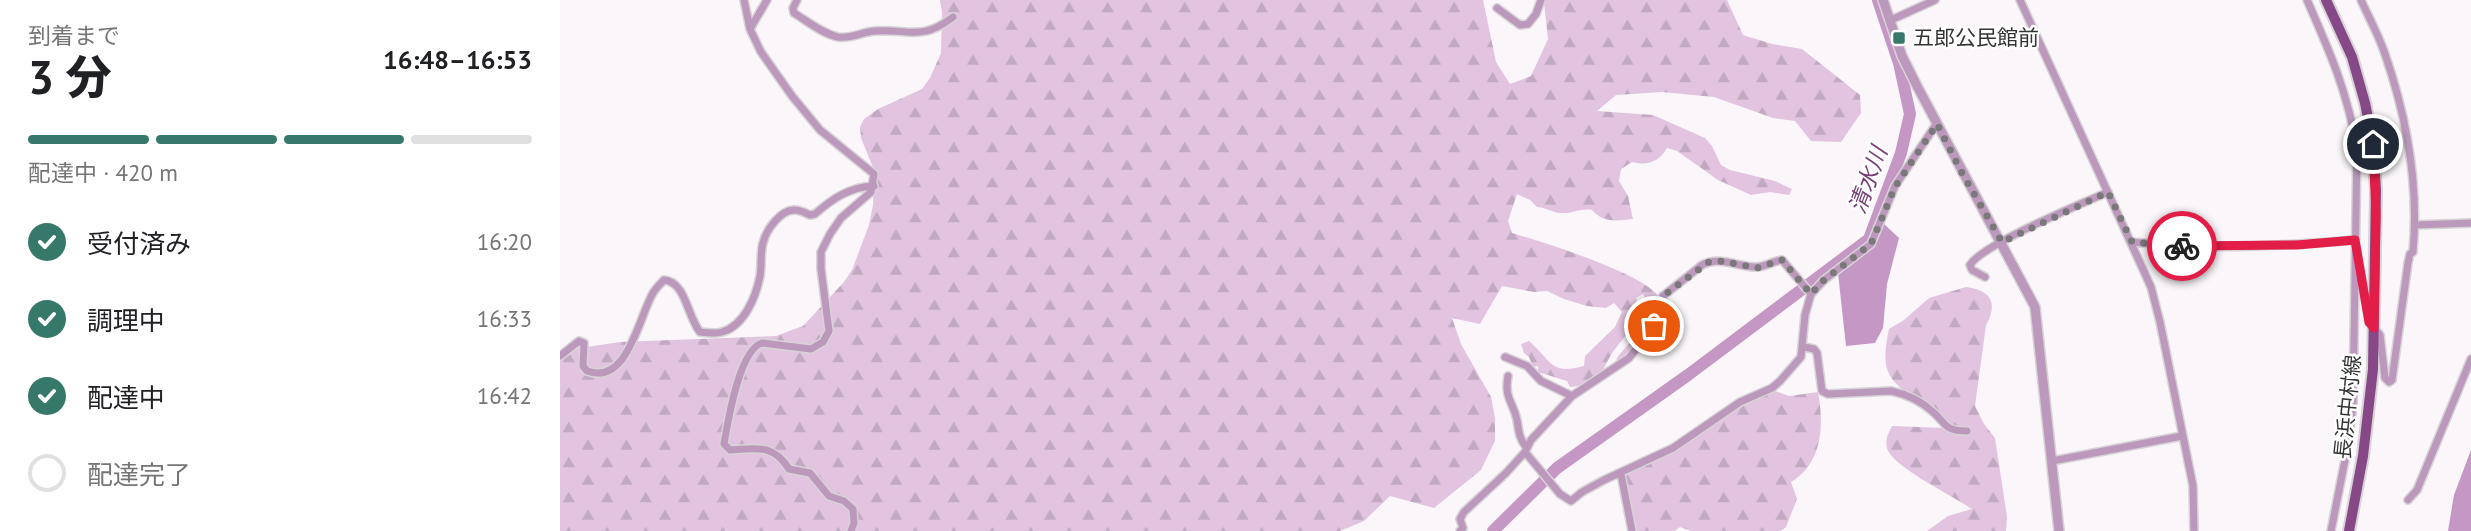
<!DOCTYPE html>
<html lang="ja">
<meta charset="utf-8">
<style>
body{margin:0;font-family:"PT Sans","Noto Sans JP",sans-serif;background:#f2f2f2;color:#202124;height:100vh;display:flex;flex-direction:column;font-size:26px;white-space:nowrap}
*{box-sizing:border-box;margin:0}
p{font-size:23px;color:#757577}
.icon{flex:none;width:38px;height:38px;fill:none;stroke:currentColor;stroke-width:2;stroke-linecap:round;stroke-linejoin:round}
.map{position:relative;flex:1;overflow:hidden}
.sheet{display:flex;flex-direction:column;background:#fff;width:560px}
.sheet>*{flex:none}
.pin{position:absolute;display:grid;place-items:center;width:60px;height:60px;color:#fff;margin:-30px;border:4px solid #fff;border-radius:50%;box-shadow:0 2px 7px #0007}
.courier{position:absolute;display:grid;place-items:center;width:70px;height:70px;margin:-35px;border:5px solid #e11d48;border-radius:50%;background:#fff;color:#222;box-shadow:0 2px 9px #0007}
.overview em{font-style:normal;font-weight:800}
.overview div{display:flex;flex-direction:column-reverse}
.overview{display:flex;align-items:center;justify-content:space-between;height:119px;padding:0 28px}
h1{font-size:46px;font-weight:800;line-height:52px}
.bar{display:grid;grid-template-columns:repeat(4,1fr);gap:10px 7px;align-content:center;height:84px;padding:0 28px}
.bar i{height:9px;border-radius:5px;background:#e0e0e0}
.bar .current{background:#367869}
.bar p{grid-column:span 4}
ol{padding:0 28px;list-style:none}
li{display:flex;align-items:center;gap:21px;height:77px}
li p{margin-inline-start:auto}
li .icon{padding:7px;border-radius:50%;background:#367869;color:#fff;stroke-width:4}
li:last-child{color:#757577}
li i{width:38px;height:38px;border:4px solid #e0e0e0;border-radius:50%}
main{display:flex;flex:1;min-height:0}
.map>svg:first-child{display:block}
.forest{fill:url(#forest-firs)}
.water{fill:#c497c4}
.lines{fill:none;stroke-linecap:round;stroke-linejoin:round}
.river{stroke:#c497c4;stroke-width:12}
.minor-casing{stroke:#d7d3d6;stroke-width:10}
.tertiary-casing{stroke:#d7d3d6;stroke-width:12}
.primary-casing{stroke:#d7d3d6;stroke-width:14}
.minor{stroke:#bc99bc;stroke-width:7}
.tertiary{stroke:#bc99bc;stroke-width:9}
.primary{stroke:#864887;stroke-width:10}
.done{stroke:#7a787a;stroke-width:7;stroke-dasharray:0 12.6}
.route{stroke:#e11d48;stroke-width:9}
.poi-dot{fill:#367869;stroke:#fff;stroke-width:2.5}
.labels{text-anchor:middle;stroke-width:5;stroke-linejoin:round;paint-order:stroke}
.poi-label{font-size:21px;fill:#353435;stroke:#fff;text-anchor:start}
.street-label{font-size:21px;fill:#353435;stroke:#fff}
.water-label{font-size:23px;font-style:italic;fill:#773f78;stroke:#fff}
</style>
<main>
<section class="sheet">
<div class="overview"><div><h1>3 分</h1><p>到着まで</p></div><em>16:48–16:53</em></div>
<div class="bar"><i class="current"></i><i class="current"></i><i class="current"></i><i></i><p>配達中 · 420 m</p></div>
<ol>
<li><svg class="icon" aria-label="check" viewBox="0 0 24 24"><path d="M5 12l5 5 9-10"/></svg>受付済み<p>16:20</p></li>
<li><svg class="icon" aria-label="check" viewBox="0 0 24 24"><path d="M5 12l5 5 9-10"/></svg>調理中<p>16:33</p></li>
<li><svg class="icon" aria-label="check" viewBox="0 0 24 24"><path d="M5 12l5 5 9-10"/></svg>配達中<p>16:42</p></li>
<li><i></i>配達完了</li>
</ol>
</section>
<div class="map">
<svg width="1911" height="531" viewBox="0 0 1911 531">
<defs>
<pattern id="forest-firs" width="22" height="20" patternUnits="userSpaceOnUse" patternTransform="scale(1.75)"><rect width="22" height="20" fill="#e2c4e1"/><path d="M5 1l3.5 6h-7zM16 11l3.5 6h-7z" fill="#c2a9c2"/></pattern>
</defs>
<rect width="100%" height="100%" fill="#faf6f9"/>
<path class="forest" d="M380,0H923L936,62L950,84L971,76L988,39L984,3L986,0H1167L1183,35L1212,44L1242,49L1300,95L1301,113L1281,142L1251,141L1235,121L1213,118L1154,97L1102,92L1056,95L1037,111L1093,115L1145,138L1152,146L1161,165L1170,170L1215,181L1232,189L1229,195L1210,192L1191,195L1158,180L1117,151L1107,148C1099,162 1087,166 1072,162L1061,169L1059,181L1068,196L1073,219C1057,221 1043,223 1032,210C1021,208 1012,214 1001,213C992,213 986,207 977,207L970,200L957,194L948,221L952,233C976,240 1098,277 1100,301C1101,326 1071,352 1054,365C1057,355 1065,349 1071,341C1080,329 1085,317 1089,303L1083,294L1076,298C1086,319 1061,339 1051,355C1047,361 1044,370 1040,374C1032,382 1021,386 1010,387L1007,381L978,372V366L973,367L969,357L964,353L961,344L969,341C993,362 990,375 1024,366L1025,356L1055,327L1062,312L1054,303L1046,308L1027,306L1004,299L987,291L974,292L942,286L920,324L892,318L901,344L931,397L935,418V441L921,470L874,508L830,496L804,521L780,531H0V351L60,342L216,336L243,326L284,282L292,270L309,225L313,205L314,170L301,138L300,127L304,119L318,109L362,89L370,78L381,53L382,12Z
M1406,287C1430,290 1439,302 1426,325L1415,406L1424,424L1435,438L1447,517L1446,531H1367L1388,516L1412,509C1394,496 1332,467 1327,448C1325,439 1328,434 1332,426L1384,428C1380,415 1373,411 1362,404C1327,380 1320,372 1329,329L1344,320L1369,298Z
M1215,391L1229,396L1258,392C1264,424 1263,463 1231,482L1237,499L1226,527L1221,531H1131L1120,527L1115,531H1074L1064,474C1118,453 1160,412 1215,391Z"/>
<path class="water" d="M1323,223L1339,238L1327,284L1323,328L1315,343L1286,346L1278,273C1299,257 1316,249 1323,223Z
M1911,450V531H1888L1894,495Z"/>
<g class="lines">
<path class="river" d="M933,531L997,468L1128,375L1309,239L1341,153L1350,114L1339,63L1318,0"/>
<defs>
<path id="minor" d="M184,0L190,29L201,52L232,96L260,130L314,174L311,192L281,218L270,234L261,252V269L269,331L263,342L251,349L202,343C179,350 168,421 164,444L170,450C197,448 213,444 229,469L250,473L269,496L284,501L293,509L294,523L291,531
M237,0L233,8L234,13C247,21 263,34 278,37C291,39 302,32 315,31C351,29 362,41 393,17
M1460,0L1591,287L1600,322L1633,486L1634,531
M1747,0C1770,52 1787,91 1797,148L1793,405L1787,450L1771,531
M937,8L960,25L968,24L976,14L981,0
M1331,20L1375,0
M190,29L207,0
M1855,225L1911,223
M1572,242C1646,250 1721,246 1795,240L1809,322L1820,335L1825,378L1829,382L1832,380L1848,263L1850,254L1853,252C1859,185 1847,118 1825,54C1819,36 1809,18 1801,0
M1425,277L1412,270L1410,265C1423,244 1521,204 1548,192
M1244,347L1254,349L1257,353L1262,391L1268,394L1331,391C1346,394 1361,401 1373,412C1387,424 1384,431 1407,431
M0,356L19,341L24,343L23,366L27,371C68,386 79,316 93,293C96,288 100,284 104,280C126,282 127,316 140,332C147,333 155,334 162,332C184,326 196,297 200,276C202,265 200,253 203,243C206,230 221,209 235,210C241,210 245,213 250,215L255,214C273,198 290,187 314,186
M945,357L967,366L981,381L1012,396
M948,376C944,399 953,401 957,420C959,432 959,438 966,447
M965,452L1000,494L1011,501L1022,492L1044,480L1113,448L1180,402L1212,388L1220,381L1241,357L1245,315L1251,294L1264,280L1311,244L1335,186L1377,123
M1492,461L1622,436
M1061,474L1072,531
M1848,500L1857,490L1911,359
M900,531L903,528L900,519L904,512L946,473L965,452L971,440L1012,396L1069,358L1094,326L1101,310L1103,296L1142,265C1159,256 1176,266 1194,267C1203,268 1213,261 1222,260L1251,294"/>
<path id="tertiary" d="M1323,0L1342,56L1357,86L1475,307L1499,531"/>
<path id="primary" d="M1766,0L1792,57L1805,103L1813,143L1816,190L1813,369L1803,456L1789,531"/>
</defs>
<use href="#minor" class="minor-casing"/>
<use href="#tertiary" class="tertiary-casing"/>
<use href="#primary" class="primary-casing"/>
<use href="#minor" class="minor"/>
<use href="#tertiary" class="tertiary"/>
<use href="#primary" class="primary"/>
</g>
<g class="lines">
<path class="done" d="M1094,326L1101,310L1103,296L1149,262L1163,261L1197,268L1222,260L1251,294L1264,280L1311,244L1335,187L1377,124L1402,173L1442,242L1548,192L1572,242L1622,246"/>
<path class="route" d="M1622,246L1737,245L1795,240L1809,322L1814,328L1816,215L1813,144"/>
</g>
<rect class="poi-dot" x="1332" y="31" width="14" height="14" rx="3.5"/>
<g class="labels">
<g class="poi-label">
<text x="1353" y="45">五郎公民館前</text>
</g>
<g class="street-label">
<text transform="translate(1788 407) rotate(-84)" y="7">長浜中村線</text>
</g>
<g class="water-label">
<text transform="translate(1308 180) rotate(-70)" y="8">清水川</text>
</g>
</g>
</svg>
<div class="pin" style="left:1094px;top:326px;background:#ea580c"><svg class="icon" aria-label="bag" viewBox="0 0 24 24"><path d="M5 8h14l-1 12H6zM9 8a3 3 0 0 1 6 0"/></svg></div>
<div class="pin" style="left:1813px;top:144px;background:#1f2937"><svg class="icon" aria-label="home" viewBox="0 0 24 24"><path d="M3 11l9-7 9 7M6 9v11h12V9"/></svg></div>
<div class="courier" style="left:1622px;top:246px"><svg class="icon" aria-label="bike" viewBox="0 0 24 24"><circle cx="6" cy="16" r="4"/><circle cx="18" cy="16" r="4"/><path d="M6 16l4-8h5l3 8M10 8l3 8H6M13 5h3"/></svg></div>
</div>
</main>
